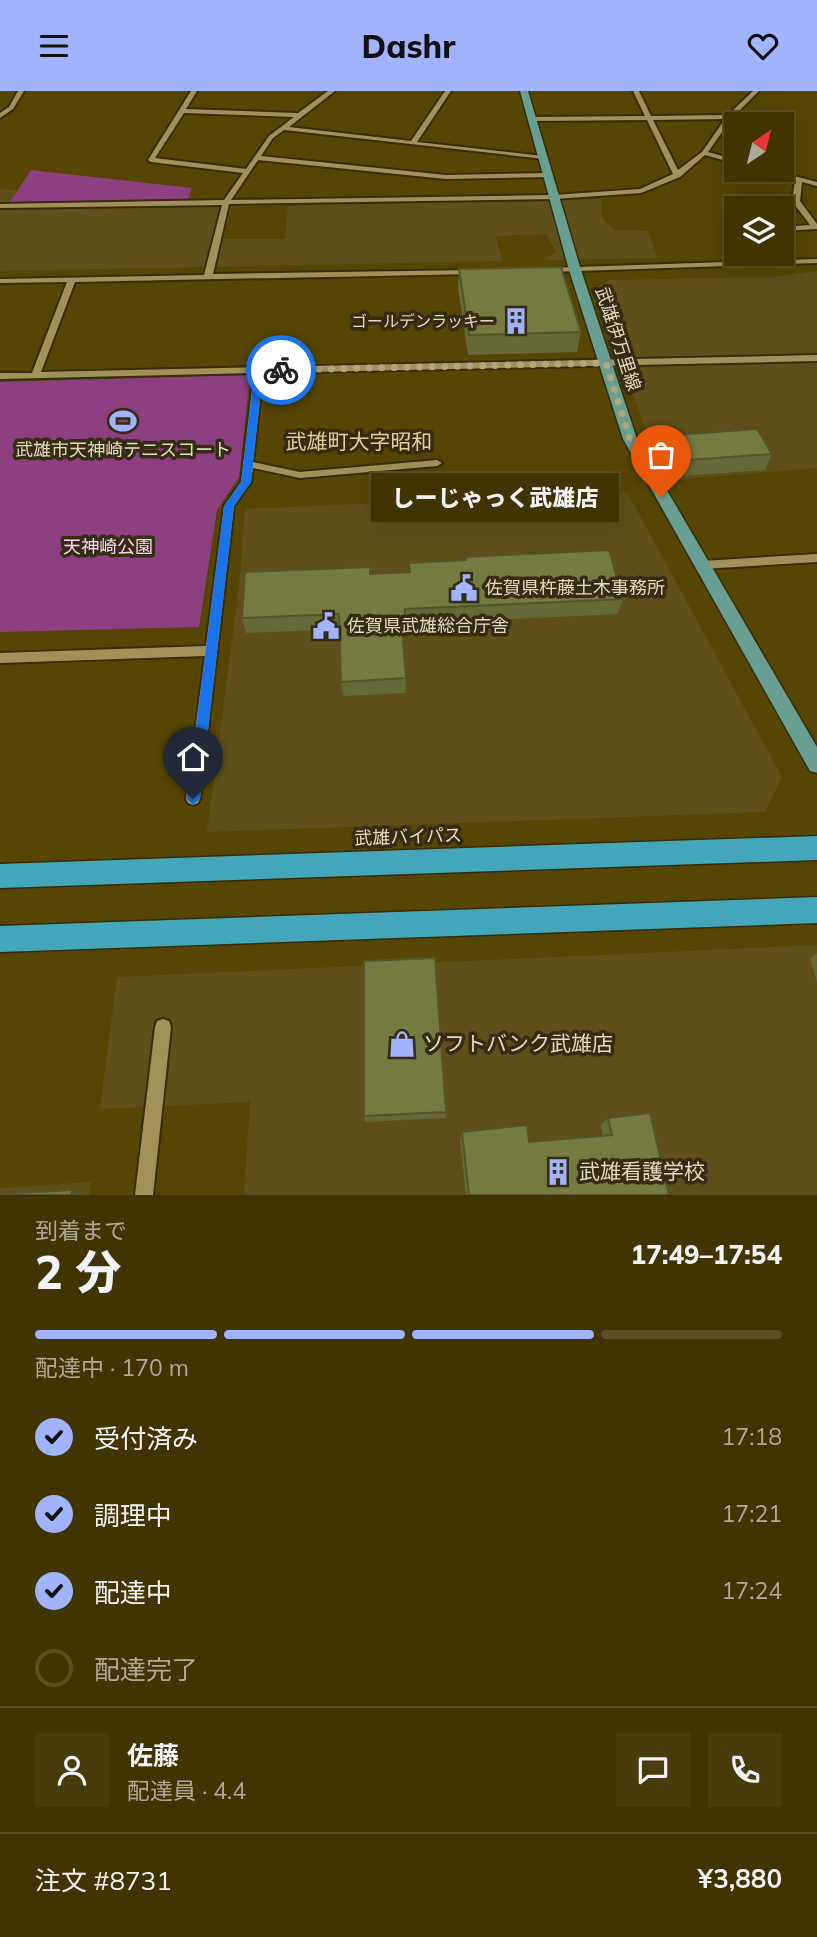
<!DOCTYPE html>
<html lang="ja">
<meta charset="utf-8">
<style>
body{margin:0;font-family:Mulish,"Noto Sans JP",sans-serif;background:#473c0c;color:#f1f3f6;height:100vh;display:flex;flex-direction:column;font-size:26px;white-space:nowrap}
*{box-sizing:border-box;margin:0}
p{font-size:23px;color:#aeaa99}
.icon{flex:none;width:38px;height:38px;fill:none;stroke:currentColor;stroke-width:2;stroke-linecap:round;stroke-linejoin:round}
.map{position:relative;height:1104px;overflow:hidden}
.panel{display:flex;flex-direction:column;background:#403402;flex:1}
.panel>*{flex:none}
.needle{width:46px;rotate:35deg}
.tools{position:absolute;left:724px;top:21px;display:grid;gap:14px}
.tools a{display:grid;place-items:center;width:70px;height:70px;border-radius:0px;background:#403402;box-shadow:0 7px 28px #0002,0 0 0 2px #594f24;font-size:35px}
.pin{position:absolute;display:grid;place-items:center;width:60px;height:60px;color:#fff;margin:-72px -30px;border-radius:50% 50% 50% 0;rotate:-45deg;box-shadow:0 0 7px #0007}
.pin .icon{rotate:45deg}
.courier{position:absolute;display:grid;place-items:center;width:70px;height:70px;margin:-35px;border:5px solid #1a73e8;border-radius:50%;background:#fff;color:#222;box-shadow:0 2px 9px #0007}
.bubble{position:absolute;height:49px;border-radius:0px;background:#403402;box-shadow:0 7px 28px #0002,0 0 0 2px #594f24;font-size:23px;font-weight:800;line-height:49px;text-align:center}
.head em{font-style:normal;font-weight:800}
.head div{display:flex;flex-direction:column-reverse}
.head{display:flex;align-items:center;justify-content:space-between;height:119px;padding:0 35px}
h1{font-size:46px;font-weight:800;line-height:52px}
.bar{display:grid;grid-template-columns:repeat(4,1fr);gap:10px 7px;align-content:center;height:84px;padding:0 35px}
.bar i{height:9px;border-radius:5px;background:#594f24}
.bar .current{background:#a1b3fd}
.bar p{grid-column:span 4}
.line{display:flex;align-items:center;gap:18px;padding:0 35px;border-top:2px solid #594f24}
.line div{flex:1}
.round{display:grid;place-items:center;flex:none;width:74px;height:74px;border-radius:0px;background:#473c0c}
ol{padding:0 35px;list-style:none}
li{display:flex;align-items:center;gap:21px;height:77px}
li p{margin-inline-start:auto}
li .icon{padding:7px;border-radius:50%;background:#a1b3fd;color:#111;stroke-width:4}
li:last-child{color:#aeaa99}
li i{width:38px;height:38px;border:4px solid #594f24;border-radius:50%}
header{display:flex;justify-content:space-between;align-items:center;height:91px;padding:0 35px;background:#a1b3fd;color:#111;font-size:32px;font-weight:800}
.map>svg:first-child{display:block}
.built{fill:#5e4f1b}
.green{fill:#8e3f82}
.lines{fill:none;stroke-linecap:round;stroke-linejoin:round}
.minor-casing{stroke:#352d0d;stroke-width:4}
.major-casing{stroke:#352d0d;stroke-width:3}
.highway-casing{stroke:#352d0d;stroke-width:3}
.minor{fill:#a39257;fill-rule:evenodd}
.major{fill:#699e92;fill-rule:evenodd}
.highway{fill:#43a6ba;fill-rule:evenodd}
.wall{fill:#656937}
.shaded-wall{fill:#52552d}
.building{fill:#757a40;stroke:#52552d;stroke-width:2}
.route{fill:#1a73e8}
.done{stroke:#b2a77c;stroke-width:7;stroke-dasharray:0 12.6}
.labels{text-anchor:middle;stroke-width:7;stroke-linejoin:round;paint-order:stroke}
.far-poi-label{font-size:16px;fill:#e4dbbe;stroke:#342d14;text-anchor:end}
.street-label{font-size:18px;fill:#e4dbbe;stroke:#342d14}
.poi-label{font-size:18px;fill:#e4dbbe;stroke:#342d14;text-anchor:start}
.park-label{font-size:18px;fill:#ffd0f5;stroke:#342d14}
.quarter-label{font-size:21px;fill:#e2d094;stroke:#342d14}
.near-poi-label{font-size:21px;fill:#e4dbbe;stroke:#342d14;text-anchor:start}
</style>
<header><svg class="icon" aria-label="menu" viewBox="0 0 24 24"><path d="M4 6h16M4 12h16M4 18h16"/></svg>Dashr<svg class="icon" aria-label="heart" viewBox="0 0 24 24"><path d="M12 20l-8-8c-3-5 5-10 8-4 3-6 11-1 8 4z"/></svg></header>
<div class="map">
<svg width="817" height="1104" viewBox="0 0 817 1104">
<rect width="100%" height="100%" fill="#564602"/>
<path class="built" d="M0,97L18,100L11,111L233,109L224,148H285L288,115L601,108L602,127L614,139L648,140L658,167L545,169L555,161L547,143L496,145L502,170L0,180Z
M817,180V377L671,389L644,334L596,196L610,189L769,186Z
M627,401L782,686L765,721L207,741L239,495L245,418Z
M817,854V1104H244L250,1011L100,1018L117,886Z
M91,1091L89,1104H0V1097Z"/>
<path class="green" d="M31,79L192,97L188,109L10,111Z
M250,284L239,386L217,419L199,536L0,541V291Z"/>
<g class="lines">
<defs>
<path id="minor" d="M18,0H24L13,18L0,27V22L9,16Z
M191,0H197L186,18L298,22L328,0H335L289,36L411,50L445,0H451L417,51L543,65L545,66V68L284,39L273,47L261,65L446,84L548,82L552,84L548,86L446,88L258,69L231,109L554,104L640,98L673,83L647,29L532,30L529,28L532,26L645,25L633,0H639L651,25L728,24L753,0H759L732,27L708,61L737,69V73L705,64L680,86L641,102L554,108L229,113L213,183L474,179L478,181L474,183L75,191L41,281L817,264V270L263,282L253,371L300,381L437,369L442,372L437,375L300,387L253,377L251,391L234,415L200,708L198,712L193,714L188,712L186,708L205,565L0,572V562L206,555L224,415L241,391L254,282L0,288V282H32L67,191L0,192V188L204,184L222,114L0,117V113L224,109L243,82L151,71L148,69ZM184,22L294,26L269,45L246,78L155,67ZM725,28L702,61L678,79L653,29Z
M761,79H771L817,91V95L802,91L800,110L817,133V138L782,140V136L810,134L792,110L795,89Z
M730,139H737V162L733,160Z
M817,168V172L548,181L544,179L548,177Z
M817,463V471L702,478L696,474L702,470Z
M163,928L169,930L171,936L153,1104H135L155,936L157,930Z"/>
<path id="major" d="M520,0H528L581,179L637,348L817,656V682L810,680L623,348L569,179Z"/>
<path id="highway" d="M817,745V769L0,797V773Z
M817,806V832L0,861V835Z"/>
</defs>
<use href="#minor" class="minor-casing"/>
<use href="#major" class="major-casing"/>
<use href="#highway" class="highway-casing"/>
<use href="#minor" class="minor"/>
<use href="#major" class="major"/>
<use href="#highway" class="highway"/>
</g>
<path class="wall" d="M459,178L581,241L577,261L468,264L458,198Z
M675,344L772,363L765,379L682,385L670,360Z
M466,466L623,508L618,523L405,533V541H403L406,602L343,605L341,591L340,538L246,542L242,527L370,483L409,481V472L465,469Z
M817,862V891L810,868Z
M446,1021L445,1027L365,1031L364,1025Z
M608,1027L669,1104H466L460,1048L462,1041L529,1051L603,1045L601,1034Z"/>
<path class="shaded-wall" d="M72,1099L82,1104H71Z"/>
<path class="building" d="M561,176L581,241L469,244L459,178Z
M757,338L772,363L687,369L675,344Z
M609,459L623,508L405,518V526H401L406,587L341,591L339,523L242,527L245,481L370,476V483L410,481L409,472L466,469V466Z
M435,867L446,1021L364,1025V870Z
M650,1022L669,1104H469L462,1041L527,1034L529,1051L612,1044L608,1027Z
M72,1099L71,1104H0V1103Z"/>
<path class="route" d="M281,276L285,281L263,282L251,391L234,415L200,708L193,714L187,708L224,415L241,391L255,279Z"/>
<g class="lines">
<path class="done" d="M281,279L606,272L630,348L661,406"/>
</g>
<defs>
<symbol id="building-bare" viewBox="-9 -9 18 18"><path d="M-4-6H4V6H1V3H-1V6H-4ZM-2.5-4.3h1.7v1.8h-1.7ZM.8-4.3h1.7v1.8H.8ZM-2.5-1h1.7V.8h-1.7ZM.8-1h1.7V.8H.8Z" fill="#a1b3fd" stroke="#342d14" stroke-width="2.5" paint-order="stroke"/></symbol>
<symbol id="stadium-bare" viewBox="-9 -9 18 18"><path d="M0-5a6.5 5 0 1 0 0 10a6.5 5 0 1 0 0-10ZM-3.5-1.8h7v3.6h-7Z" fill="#a1b3fd" stroke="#342d14" stroke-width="2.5" paint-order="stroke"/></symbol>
<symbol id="civic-bare" viewBox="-9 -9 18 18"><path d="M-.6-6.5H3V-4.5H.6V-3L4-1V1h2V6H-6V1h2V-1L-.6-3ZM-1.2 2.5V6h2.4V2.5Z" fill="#a1b3fd" stroke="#342d14" stroke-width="2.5" paint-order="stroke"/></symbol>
<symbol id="shop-bare" viewBox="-9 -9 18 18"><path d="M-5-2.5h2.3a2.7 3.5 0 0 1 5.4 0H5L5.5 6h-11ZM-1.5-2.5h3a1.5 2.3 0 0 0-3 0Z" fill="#a1b3fd" stroke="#342d14" stroke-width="2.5" paint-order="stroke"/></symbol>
</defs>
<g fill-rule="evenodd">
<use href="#building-bare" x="497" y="211" width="38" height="38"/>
<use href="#stadium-bare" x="104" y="311" width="38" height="38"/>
<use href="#civic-bare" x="445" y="478" width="38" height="38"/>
<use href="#civic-bare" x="307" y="516" width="38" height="38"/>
<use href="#shop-bare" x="383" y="934" width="38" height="38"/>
<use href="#building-bare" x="539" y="1062" width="38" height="38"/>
</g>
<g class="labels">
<g class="far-poi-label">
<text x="495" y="236">ゴールデンラッキー</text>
</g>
<g class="street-label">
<text transform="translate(618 248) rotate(72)" y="6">武雄伊万里線</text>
<text transform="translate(408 746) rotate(-2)" y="6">武雄バイパス</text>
</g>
<g class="poi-label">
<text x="123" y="365" text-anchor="middle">武雄市天神崎テニスコート</text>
<text x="485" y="503">佐賀県杵藤土木事務所</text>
<text x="347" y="541">佐賀県武雄総合庁舎</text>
</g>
<g class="park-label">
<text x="108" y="462">天神崎公園</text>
</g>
<g class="quarter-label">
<text x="359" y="358">武雄町大字昭和</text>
</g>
<g class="near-poi-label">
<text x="423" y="960">ソフトバンク武雄店</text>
<text x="579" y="1088">武雄看護学校</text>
</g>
</g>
</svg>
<div class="tools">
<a><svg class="needle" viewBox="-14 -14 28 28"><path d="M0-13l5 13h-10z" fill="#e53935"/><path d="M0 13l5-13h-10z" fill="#aeaa99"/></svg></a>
<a><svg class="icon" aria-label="layers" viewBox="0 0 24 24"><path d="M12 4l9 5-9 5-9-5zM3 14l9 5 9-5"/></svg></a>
</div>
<div class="pin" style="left:661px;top:406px;background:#ea580c"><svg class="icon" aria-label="bag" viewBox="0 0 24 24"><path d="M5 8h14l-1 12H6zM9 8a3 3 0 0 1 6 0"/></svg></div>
<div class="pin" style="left:193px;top:708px;background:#1f2937"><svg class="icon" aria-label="home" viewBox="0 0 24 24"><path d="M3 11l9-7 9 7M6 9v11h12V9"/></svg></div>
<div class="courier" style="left:281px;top:279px"><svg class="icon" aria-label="bike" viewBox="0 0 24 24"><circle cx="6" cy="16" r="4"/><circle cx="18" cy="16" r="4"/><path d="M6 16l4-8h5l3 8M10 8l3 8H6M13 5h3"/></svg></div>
<div class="bubble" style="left:371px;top:382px;width:248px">しーじゃっく武雄店</div>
</div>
<section class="panel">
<div class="head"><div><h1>2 分</h1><p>到着まで</p></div><em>17:49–17:54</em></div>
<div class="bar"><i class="current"></i><i class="current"></i><i class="current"></i><i></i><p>配達中 · 170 m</p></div>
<ol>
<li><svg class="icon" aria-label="check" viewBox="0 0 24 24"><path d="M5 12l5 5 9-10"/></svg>受付済み<p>17:18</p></li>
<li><svg class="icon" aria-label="check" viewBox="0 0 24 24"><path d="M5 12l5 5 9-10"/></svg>調理中<p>17:21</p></li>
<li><svg class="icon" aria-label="check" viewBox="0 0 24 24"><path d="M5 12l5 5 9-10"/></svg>配達中<p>17:24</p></li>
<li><i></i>配達完了</li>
</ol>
<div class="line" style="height:126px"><a class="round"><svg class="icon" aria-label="person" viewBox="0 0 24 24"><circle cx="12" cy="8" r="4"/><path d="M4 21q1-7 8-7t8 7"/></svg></a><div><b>佐藤</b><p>配達員 · 4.4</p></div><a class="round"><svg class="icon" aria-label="chat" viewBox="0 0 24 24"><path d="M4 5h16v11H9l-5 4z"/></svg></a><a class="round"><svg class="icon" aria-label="phone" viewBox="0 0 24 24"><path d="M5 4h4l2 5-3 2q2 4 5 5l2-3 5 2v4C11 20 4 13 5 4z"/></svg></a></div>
<div class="line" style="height:91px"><div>注文 #8731</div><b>¥3,880</b></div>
</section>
